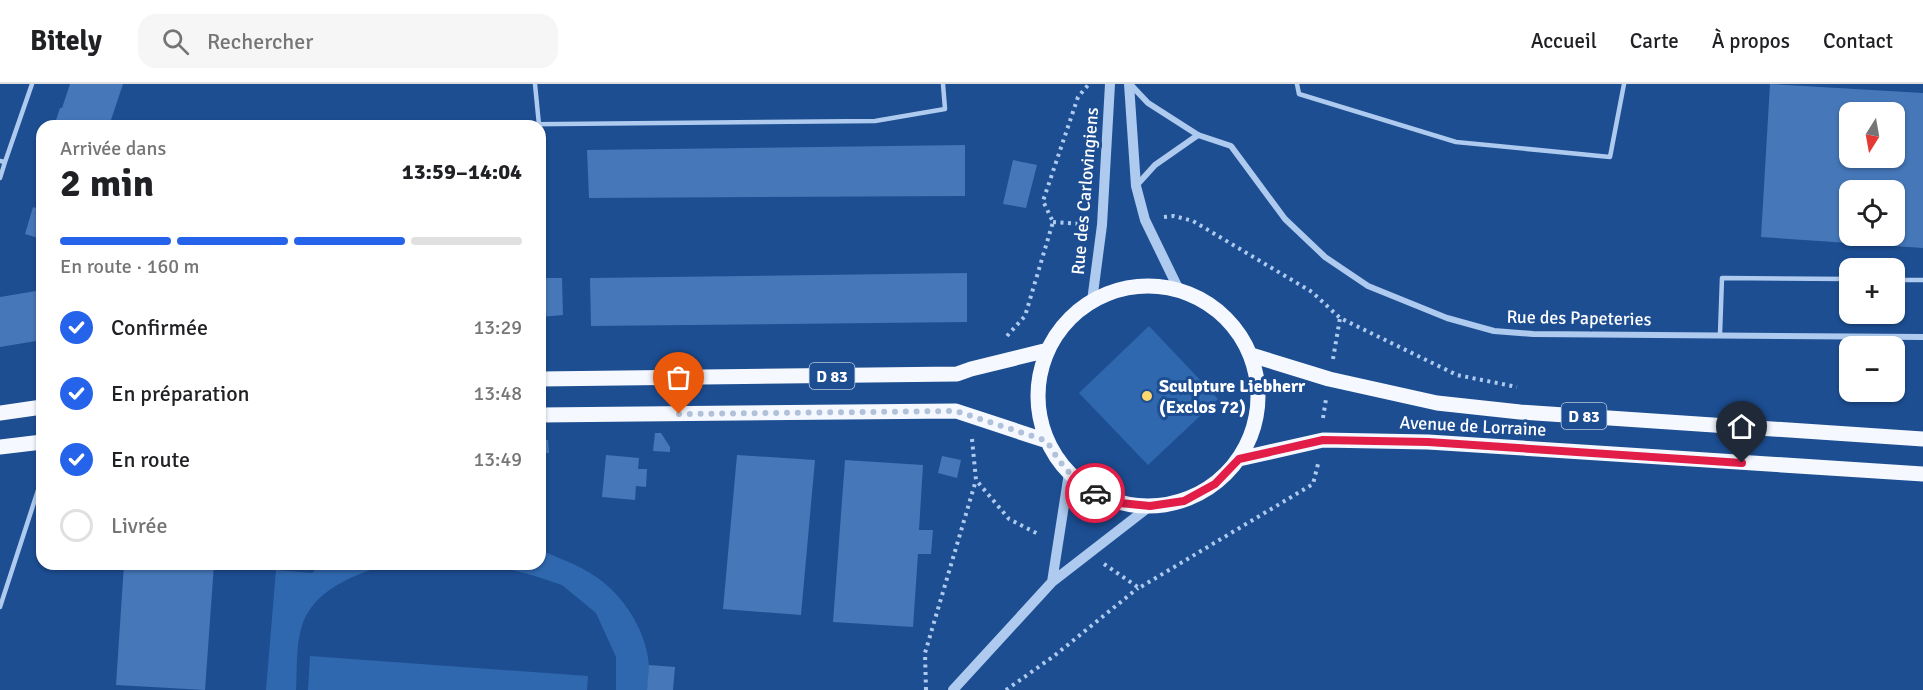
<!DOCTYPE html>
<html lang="fr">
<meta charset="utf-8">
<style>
body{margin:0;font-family:Signika,sans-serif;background:#f6f6f6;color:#202124;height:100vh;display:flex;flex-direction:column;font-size:22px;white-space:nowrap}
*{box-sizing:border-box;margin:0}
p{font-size:20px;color:#757577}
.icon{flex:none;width:33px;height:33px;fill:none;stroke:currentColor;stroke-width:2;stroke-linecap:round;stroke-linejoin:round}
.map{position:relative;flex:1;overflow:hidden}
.details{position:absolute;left:36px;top:36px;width:510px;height:450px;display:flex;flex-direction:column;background:#fff;border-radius:18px;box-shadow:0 2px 4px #0004}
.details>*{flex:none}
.needle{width:39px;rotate:191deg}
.controls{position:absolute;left:1839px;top:18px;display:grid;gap:12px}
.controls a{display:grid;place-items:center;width:66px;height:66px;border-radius:12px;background:#fff;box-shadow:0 2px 4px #0004;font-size:30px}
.pin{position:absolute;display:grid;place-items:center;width:51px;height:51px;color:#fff;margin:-62px -26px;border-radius:50% 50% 50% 0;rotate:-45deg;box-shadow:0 0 6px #0007}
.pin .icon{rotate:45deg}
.courier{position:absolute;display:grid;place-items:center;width:60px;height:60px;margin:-30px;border:4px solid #e11d48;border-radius:50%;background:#fff;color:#222;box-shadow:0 2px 8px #0007}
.headline em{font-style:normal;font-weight:800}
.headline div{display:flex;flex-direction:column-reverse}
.headline{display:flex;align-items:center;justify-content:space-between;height:102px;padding:0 24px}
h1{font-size:39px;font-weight:800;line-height:45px}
.bar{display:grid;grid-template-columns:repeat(4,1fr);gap:9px 6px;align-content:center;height:72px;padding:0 24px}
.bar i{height:8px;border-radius:4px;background:#e0e0e0}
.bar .current{background:#2563eb}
.bar p{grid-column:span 4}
ol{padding:0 24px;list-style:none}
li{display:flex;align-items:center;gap:18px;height:66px}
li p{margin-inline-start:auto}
li .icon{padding:6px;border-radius:50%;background:#2563eb;color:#fff;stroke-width:4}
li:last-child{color:#757577}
li i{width:33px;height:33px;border:3px solid #e0e0e0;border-radius:50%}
header{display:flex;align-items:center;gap:36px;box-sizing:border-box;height:84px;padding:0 30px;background:#fff;border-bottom:2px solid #e0e0e0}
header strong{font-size:28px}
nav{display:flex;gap:33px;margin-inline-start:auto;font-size:21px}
.search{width:420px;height:54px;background:#f6f6f6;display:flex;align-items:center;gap:15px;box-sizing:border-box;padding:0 21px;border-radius:18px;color:#757577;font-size:22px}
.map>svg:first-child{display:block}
.green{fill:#3068af}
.building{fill:#4577b9;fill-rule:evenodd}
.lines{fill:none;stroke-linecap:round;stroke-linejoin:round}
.path{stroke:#aecaee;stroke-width:4;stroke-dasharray:3 4.5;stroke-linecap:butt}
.service{stroke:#aecaee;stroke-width:4.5}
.minor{stroke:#aecaee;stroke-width:6}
.tertiary{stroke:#aecaee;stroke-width:10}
.primary{stroke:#f5f9ff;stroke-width:15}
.done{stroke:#b0c1d9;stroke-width:6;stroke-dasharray:0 10.8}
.route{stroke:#e11d48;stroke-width:8}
.poi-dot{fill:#fdd66c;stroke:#1d4e92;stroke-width:2}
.labels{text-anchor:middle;stroke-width:6;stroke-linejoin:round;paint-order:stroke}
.shield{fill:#1d4e92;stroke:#bbcade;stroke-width:1.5}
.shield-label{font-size:16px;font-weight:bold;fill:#fff}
.street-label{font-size:18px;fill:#fff;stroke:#1d4e92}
.poi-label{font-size:18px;font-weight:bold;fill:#fff;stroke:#1d4e92;text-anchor:start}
</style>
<header>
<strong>Bitely</strong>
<div class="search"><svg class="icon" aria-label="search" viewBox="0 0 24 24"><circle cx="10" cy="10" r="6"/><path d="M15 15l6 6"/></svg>Rechercher</div>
<nav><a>Accueil</a><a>Carte</a><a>À propos</a><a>Contact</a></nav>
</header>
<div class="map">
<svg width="1923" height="606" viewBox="0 0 1923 606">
<rect width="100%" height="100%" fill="#1d4e92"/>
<path class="green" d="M1149,242L1218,315L1148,381L1079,309Z
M540,466C561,475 585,483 603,498C628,518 647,551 649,582C649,590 648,598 647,606H616V573L596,529L562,501L535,492L490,480H540Z
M322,480H388C354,491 311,506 301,545C296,562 297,587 296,606H266L276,486L312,489Z
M310,572L588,592L587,606H308Z"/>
<path class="building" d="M70,0H123L109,42H54L60,24H62Z
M1770,0L1923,9V164L1761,153ZM1850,28H1894V74H1850ZM1850,106H1894V152H1850Z
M965,61V112L589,114L587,66Z
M1013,76L1037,81L1026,124L1003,120Z
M33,123L42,126V150H40L38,154L25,150Z
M967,189V238L591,242L590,194Z
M540,194H562L563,231L540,233Z
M42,206V256L0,263V213Z
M655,349H661L670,363V368L653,367Z
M540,356H548L549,369H540Z
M606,371L639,374L638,385H647L646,403L636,402L635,416L602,413Z
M737,371L815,376L801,531L723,525Z
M942,372L961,376L957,394L938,389Z
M845,376L923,381L919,446H933L931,470H918L913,543L833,538Z
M124,480H214L205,606L116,601Z
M649,581L675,583L673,606H647Z"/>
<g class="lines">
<path class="path" d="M1164,133L1174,132L1193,137L1312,208L1340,234L1457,291L1517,303
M1053,138L1082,140
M1007,252L1025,232L1053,138L1043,117L1078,13L1089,0
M1333,275L1340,234
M1323,334L1326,315
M972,355L976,396L1009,435L1040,451
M1104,480L1139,504L1313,400L1318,380
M926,606L925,569L976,396
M1006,606L1054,572L1138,504"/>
<path class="service" d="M535,0L539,41
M1297,0L1299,10L1456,58L1610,73L1624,0
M360,42L875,37L945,25L943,0
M0,77L5,78L32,0
M0,94L5,78
M1894,196H1923
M1720,250L1722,194L1850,195
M0,523L42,394"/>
<path class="minor" d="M1130,0L1148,19L1198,51L1231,62L1285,135L1325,173L1368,202L1447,234L1494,247L1533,250L1923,253
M1136,102L1155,81L1198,51"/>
<path class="tertiary" d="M1129,0L1136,102L1145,136L1179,206
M1092,217L1102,141L1110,0
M1052,498L1069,389
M953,606L1052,498L1150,422"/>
<path class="primary" d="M1038 312a110 110 0 1 1 220 0a110 110 0 1 1-220 0Z
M1251,271L1329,295L1437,319L1520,328L1923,355
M540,295L957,290L971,285L1048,266
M0,329L42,323
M540,331L956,327L1047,357
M0,363L42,358
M1239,375L1323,356L1428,358L1923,390"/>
</g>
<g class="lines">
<path class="done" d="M679,330L956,327L1047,357C1059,379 1073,396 1095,409"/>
<path class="route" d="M1095,409L1120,419L1150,422L1184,417L1215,400L1239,375L1323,356L1428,358L1742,379"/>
</g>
<circle class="poi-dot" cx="1147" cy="312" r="6"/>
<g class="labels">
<g class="shield">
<rect x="809.5" y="279" width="45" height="26" rx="4.5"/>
<rect x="1561.5" y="319" width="45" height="26" rx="4.5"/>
</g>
<g class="shield-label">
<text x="832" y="298">D 83</text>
<text x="1584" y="338">D 83</text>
</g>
<g class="street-label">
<text transform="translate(1085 107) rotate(-85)" y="6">Rue des Carlovingiens</text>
<text transform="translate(1579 234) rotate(1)" y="6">Rue des Papeteries</text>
<text transform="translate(1473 342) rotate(3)" y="6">Avenue de Lorraine</text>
</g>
<g class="poi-label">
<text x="1159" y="308">Sculpture Liebherr<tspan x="1159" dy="21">(Exclos 72)</tspan></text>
</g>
</g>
</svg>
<div class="controls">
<a><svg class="needle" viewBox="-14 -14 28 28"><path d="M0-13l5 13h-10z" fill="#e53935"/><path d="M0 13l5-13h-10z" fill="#757577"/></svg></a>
<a><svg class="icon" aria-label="locate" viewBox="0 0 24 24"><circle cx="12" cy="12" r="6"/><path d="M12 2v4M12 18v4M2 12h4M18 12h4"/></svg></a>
<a>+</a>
<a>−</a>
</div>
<div class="pin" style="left:679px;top:330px;background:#ea580c"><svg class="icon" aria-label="bag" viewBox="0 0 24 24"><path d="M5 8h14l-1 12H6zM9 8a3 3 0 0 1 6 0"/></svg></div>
<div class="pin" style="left:1742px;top:379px;background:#1f2937"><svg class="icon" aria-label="home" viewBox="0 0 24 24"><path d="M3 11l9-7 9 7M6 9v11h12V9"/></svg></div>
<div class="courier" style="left:1095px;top:409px"><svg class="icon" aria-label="car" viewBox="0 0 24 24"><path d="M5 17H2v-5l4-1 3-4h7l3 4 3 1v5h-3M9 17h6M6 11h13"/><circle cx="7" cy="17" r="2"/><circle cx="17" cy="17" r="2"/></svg></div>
<section class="details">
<div class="headline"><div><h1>2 min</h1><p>Arrivée dans</p></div><em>13:59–14:04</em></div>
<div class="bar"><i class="current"></i><i class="current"></i><i class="current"></i><i></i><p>En route · 160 m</p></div>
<ol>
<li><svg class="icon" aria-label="check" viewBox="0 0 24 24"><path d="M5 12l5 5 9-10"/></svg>Confirmée<p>13:29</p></li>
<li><svg class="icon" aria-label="check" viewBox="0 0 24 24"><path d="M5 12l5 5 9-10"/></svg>En préparation<p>13:48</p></li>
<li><svg class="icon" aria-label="check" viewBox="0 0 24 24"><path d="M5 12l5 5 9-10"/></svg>En route<p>13:49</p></li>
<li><i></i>Livrée</li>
</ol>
</section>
</div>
